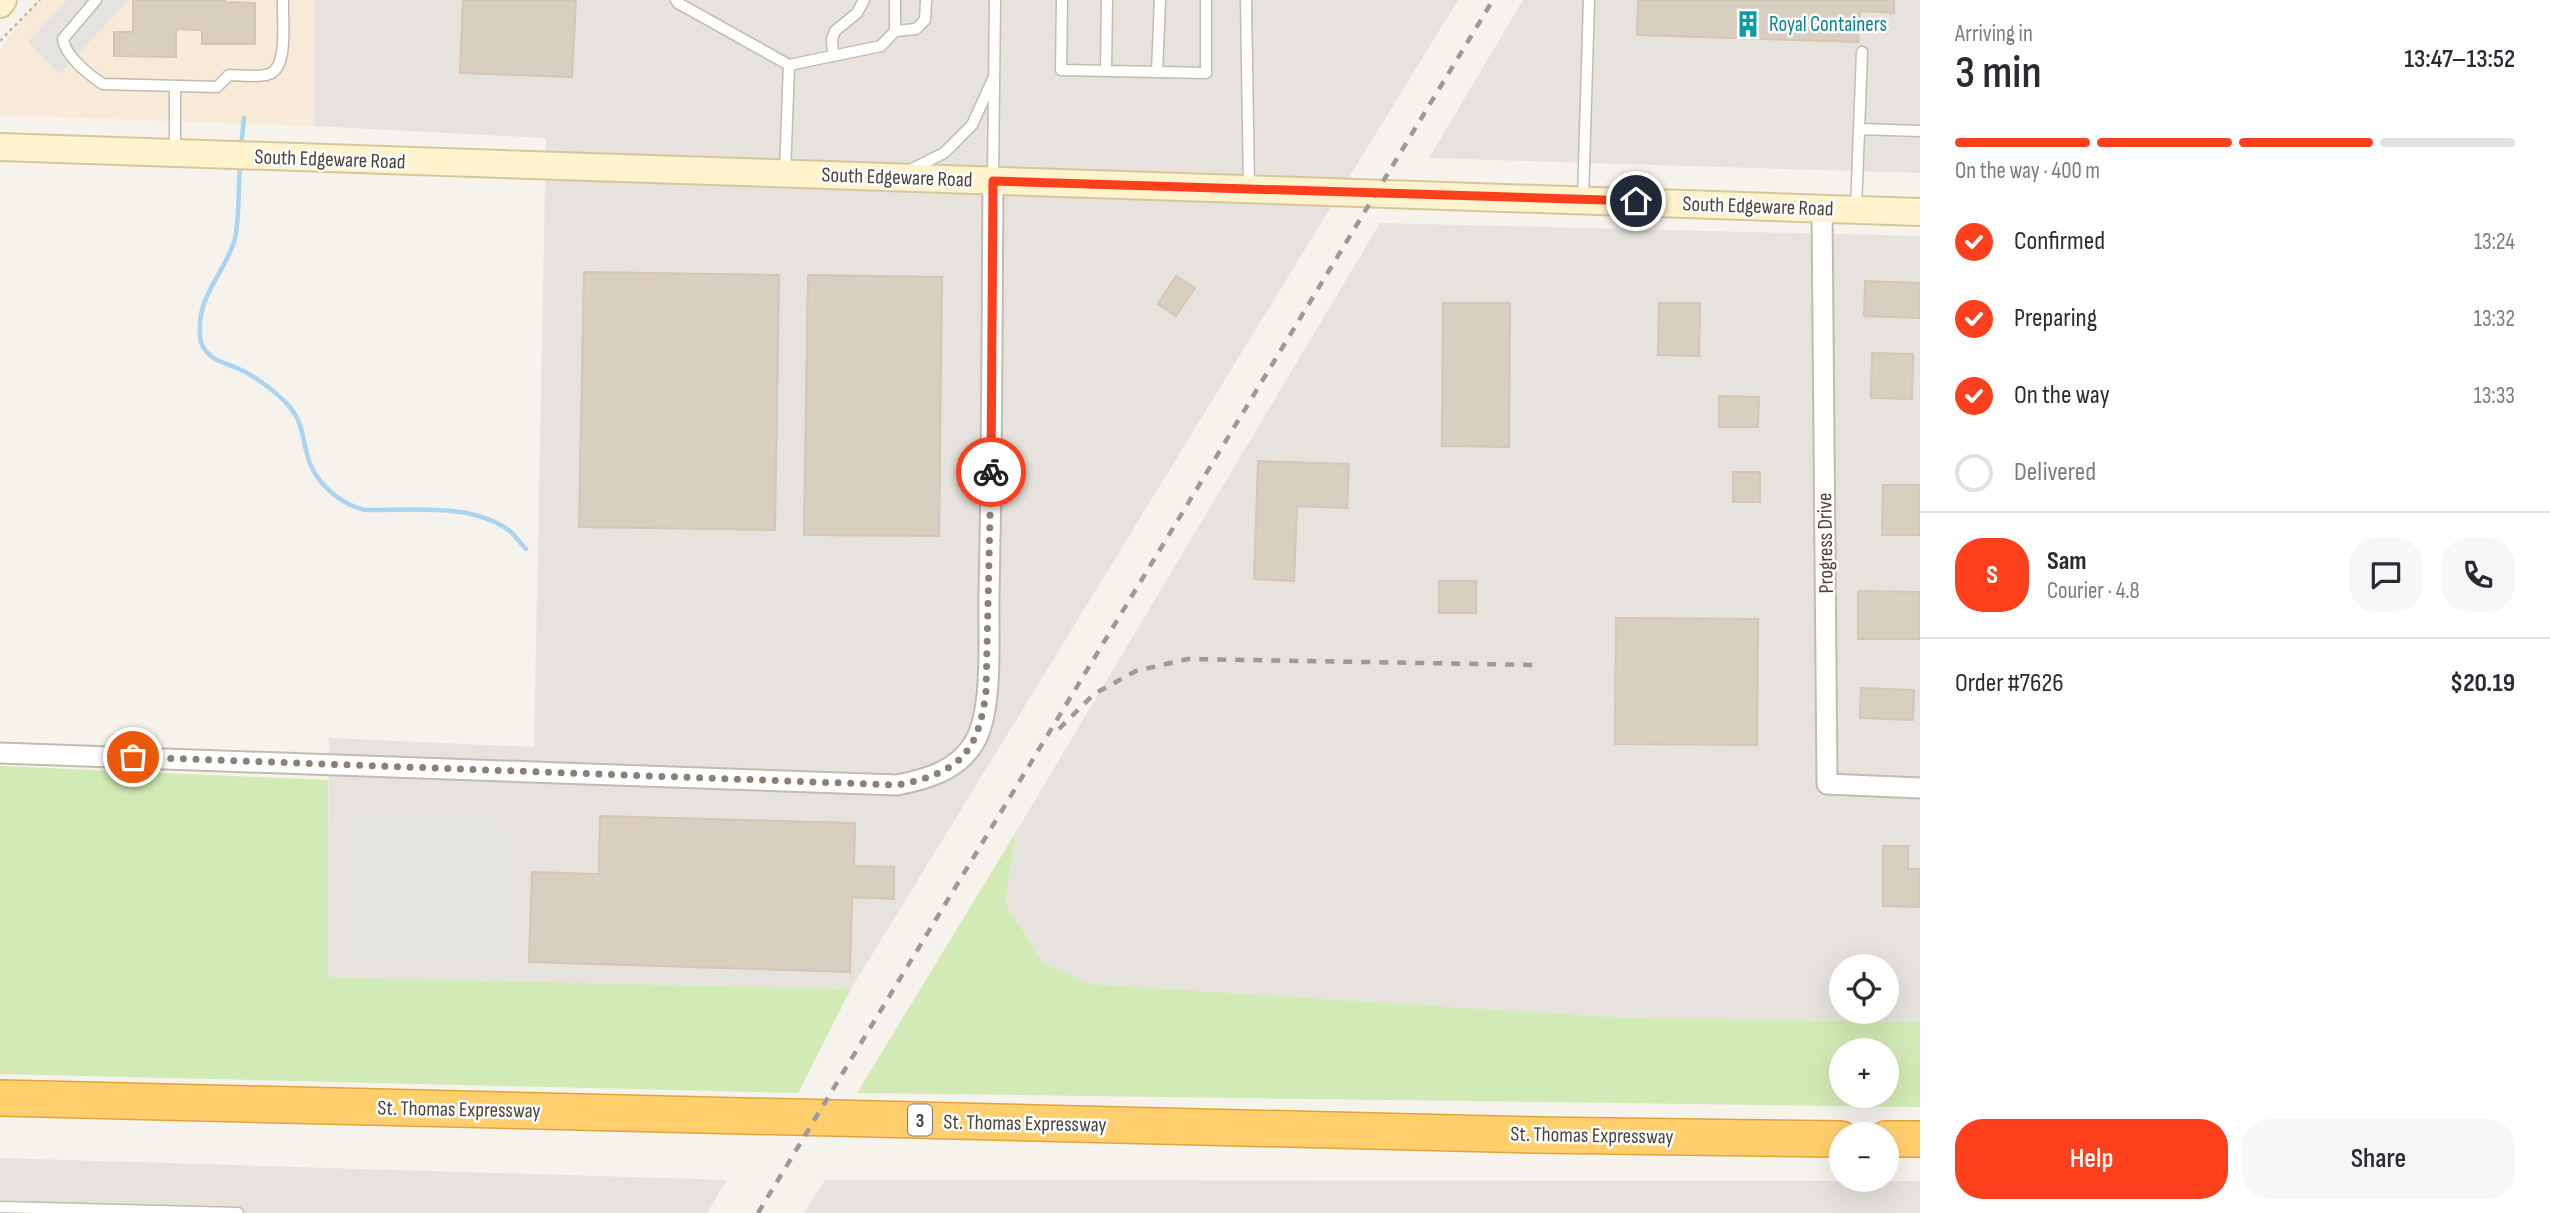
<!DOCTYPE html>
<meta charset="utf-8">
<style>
body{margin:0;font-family:"Sofia Sans Condensed",sans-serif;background:#f7f7f7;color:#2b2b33;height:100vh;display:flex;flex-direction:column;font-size:26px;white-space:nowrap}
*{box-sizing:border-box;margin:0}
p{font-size:23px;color:#7c7c81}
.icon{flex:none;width:38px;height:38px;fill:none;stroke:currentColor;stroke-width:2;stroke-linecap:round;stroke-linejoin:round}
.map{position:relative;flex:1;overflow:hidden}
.panel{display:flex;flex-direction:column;background:#fff;width:630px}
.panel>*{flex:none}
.tools{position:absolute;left:1829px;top:954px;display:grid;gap:14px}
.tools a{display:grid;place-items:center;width:70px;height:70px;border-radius:50%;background:#fff;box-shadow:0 7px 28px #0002;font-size:35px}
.pin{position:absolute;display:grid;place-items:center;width:60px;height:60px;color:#fff;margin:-30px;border:4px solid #fff;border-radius:50%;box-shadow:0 2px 7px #0007}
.courier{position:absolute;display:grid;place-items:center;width:70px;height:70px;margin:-35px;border:5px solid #fc3f1d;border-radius:50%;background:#fff;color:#222;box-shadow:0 2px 9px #0007}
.overview em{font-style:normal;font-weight:600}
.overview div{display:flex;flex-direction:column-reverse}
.overview{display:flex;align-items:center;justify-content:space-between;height:119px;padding:0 35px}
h1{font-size:46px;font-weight:600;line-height:52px}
.bar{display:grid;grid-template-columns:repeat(4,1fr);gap:10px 7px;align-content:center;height:84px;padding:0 35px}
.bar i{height:9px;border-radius:5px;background:#e1e1e2}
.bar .selected{background:#fc3f1d}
.bar p{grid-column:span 4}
.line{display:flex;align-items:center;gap:18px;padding:0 35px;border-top:2px solid #e1e1e2}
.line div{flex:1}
.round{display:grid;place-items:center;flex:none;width:74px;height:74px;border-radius:28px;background:#f7f7f7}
ol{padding:0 35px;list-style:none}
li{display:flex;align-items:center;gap:21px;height:77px}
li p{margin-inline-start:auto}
li .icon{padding:7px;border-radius:50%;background:#fc3f1d;color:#fff;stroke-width:4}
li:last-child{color:#7c7c81}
li i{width:38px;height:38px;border:4px solid #e1e1e2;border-radius:50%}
.action{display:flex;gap:14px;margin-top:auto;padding:14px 35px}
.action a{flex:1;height:80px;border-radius:28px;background:#fc3f1d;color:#fff;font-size:28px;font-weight:600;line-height:80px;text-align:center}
.action a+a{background:#f7f7f7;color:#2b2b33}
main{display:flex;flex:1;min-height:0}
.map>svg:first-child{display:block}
.commercial{fill:#f7ead8}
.industrial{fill:#e6e2dd;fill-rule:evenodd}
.green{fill:#d2eab5;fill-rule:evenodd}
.parking{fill:#e5e3e0}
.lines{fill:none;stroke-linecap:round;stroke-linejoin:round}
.stream{stroke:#a9d4f2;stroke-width:4.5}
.building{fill:#d8cfc1;stroke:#d3c7b4;stroke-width:2}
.service-casing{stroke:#c2bbae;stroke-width:13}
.minor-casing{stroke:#c2bbae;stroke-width:23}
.secondary-casing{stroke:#d6c79b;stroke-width:30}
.motorway-casing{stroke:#e0a43c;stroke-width:38}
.path{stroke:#c4b79f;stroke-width:2.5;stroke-dasharray:3.5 3.5;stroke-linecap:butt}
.service{stroke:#fff;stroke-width:10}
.minor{stroke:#fff;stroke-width:19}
.secondary{stroke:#fff3cd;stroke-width:26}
.motorway{stroke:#ffcf6e;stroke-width:35}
.rail{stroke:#9a9a9a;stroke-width:4.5;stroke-dasharray:9 9;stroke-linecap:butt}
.done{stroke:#878178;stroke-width:7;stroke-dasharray:0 12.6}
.route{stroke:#fc3f1d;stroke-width:9}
.labels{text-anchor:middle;stroke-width:5;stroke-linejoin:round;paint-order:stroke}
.shield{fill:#fff;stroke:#817c74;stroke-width:2}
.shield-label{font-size:19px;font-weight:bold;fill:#4b4439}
.culture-label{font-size:21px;fill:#0d838f;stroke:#fff;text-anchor:start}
.street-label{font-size:21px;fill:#4b4439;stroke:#fff}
</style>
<main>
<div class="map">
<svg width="1920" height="1213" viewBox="0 0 1920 1213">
<rect width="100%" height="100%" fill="#f6f3ec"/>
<path class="commercial" d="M37,0H314V126L0,115V49Z"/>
<path class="industrial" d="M314,0H1458L851,989L327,977L329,738L534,747L546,138L314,126Z
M1523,0H1920V173L1429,158Z
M1380,223L1920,236V1022L1628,1018L1090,984L1043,963L1005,903L1016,832ZM1841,966H1886V1012H1841Z
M0,1158L727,1180L707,1213H0Z
M825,1180L1920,1181V1213H804Z"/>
<path class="green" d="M0,766L328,780V977L851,989L798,1093L0,1074Z
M1016,832L1005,903L1043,963L1090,984L1628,1018L1920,1022V1107L857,1093ZM1841,1050H1886V1096H1841Z"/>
<path class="parking" d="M67,0H129L59,74L28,42Z
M347,810L497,813L496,831H513L510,968L344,964Z"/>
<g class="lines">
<path class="stream" d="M241,147L244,118
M240,163C238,184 240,224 234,242C223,276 197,295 200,335C200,340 202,346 205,350C213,361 226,363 237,368C255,376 275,391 288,405C302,420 302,435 307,454C313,481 339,504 365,510C411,511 473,502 511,532C516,537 521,544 526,549"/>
</g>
<path class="building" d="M133,0H225V2L255,3V44H202V30L176,29V57L114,56V32H133Z
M463,0H576L572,77L460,73Z
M1638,0H1894V13L1860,11L1858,42L1637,35Z
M584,272L779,275L775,530L579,527Z
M808,275L942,277L939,536L804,535Z
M1176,276L1195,288L1176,316L1158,304Z
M1865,281L1920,283V318L1864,316Z
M1443,303H1510L1509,447L1442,446Z
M1659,303H1700L1699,356L1658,355Z
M1872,353L1913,354L1912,399L1871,398Z
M1719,396L1759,397L1758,427H1719Z
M1258,461L1349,464L1347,508L1297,506L1294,581L1254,579Z
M1733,472H1760V502H1733Z
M1883,485H1920V535H1882Z
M1439,581H1476V613H1439Z
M1858,591L1920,592V639H1858Z
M1616,618L1758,619L1757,745L1615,744Z
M1861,688L1914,690L1913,720L1860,718Z
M600,816L855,823L854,866L894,867V899L852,897L850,972L529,962L532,872L599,874Z
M1883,846H1908V869H1920V907L1883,906Z"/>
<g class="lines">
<defs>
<path id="service" d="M96,0L63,39C65,56 89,75 103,84L217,87L229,75C241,75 257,78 269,74C289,68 282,18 283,0
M676,0L678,3L789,65L881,46L895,31L916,29L925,20L926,0
M1062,0L1061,70L1206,73V0
M1246,0L1249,188
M895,31V0
M833,56L832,39L835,31L857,13L864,0
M1106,71L1107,0
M1157,72L1160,0
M1859,129L1920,131
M175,153V86
M910,170L944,153L972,125L993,79
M785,173L789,65
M993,178L995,0
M1583,199L1589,0
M1856,209L1862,52
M0,1207L238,1213"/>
<path id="minor" d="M1822,209L1827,784L1920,788
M0,753L897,785C927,779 957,771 974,743C994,711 988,634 989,596C992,458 992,319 993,181"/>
<path id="secondary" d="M0,4L3,0
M0,147L1920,212"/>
<path id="motorway" d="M0,1098L1535,1135L1841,1139
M1886,1139H1920"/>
</defs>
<use href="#service" class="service-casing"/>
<use href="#minor" class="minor-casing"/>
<use href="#secondary" class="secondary-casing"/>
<use href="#motorway" class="motorway-casing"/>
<path class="path" d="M0,41L40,0"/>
<use href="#service" class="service"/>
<use href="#minor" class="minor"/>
<use href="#secondary" class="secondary"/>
<use href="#motorway" class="motorway"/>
<path class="rail" d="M1059,729L1094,694L1136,671L1188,659L1538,665
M758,1213L1493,0"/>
</g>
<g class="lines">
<path class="done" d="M133,757L897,785C959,773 978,754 986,692L991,472"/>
<path class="route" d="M991,472L993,181L1636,201"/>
</g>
<defs>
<symbol id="building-bare" viewBox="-9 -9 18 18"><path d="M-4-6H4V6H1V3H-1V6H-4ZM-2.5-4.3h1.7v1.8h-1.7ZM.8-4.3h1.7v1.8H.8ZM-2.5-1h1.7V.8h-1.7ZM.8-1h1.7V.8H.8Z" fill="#0f9aa8" stroke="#fff" stroke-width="2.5" paint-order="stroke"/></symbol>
</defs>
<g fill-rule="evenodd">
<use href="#building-bare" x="1729" y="5" width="38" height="38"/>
</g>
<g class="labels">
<rect class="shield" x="908" y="1104.5" width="24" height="31" rx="5"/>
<g class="shield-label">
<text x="920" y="1127">3</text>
</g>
<g class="culture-label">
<text x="1769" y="31">Royal Containers</text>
</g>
<g class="street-label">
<text transform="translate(330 159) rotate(2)" y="7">South Edgeware Road</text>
<text transform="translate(897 177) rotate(2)" y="7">South Edgeware Road</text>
<text transform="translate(1758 206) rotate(2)" y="7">South Edgeware Road</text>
<text transform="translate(1825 543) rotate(-91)" y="7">Progress Drive</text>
<text transform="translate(459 1109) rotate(1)" y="7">St. Thomas Expressway</text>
<text transform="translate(1025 1123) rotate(1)" y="7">St. Thomas Expressway</text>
<text transform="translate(1592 1135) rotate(1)" y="7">St. Thomas Expressway</text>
</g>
</g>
</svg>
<div class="tools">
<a><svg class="icon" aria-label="locate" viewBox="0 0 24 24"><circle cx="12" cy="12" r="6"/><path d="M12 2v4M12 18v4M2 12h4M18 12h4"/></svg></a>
<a>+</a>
<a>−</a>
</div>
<div class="pin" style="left:133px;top:757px;background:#ea580c"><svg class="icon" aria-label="bag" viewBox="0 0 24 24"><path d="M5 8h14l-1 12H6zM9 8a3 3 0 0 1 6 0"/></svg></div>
<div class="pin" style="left:1636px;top:201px;background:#1f2937"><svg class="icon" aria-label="home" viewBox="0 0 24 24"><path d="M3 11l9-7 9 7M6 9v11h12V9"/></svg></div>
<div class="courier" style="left:991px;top:472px"><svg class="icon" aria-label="bike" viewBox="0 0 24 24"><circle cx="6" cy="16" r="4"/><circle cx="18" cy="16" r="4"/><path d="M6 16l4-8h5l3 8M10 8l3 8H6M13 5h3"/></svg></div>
</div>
<section class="panel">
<div class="overview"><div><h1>3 min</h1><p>Arriving in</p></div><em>13:47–13:52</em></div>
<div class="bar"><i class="selected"></i><i class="selected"></i><i class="selected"></i><i></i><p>On the way · 400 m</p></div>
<ol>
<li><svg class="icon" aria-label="check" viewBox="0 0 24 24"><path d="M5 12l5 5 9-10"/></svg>Confirmed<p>13:24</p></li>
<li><svg class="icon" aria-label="check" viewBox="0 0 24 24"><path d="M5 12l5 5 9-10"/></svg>Preparing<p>13:32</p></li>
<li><svg class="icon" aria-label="check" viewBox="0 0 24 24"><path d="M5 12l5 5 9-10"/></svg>On the way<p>13:33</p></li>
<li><i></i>Delivered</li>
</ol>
<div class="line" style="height:126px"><b class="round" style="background:#fc3f1d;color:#fff">S</b><div><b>Sam</b><p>Courier · 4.8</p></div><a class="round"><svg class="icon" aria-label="chat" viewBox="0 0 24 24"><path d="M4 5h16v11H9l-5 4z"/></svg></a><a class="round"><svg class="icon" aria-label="phone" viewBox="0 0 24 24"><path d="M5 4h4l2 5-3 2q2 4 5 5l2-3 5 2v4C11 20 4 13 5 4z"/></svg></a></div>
<div class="line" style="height:91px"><div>Order #7626</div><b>$20.19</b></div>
<div class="action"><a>Help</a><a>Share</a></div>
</section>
</main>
